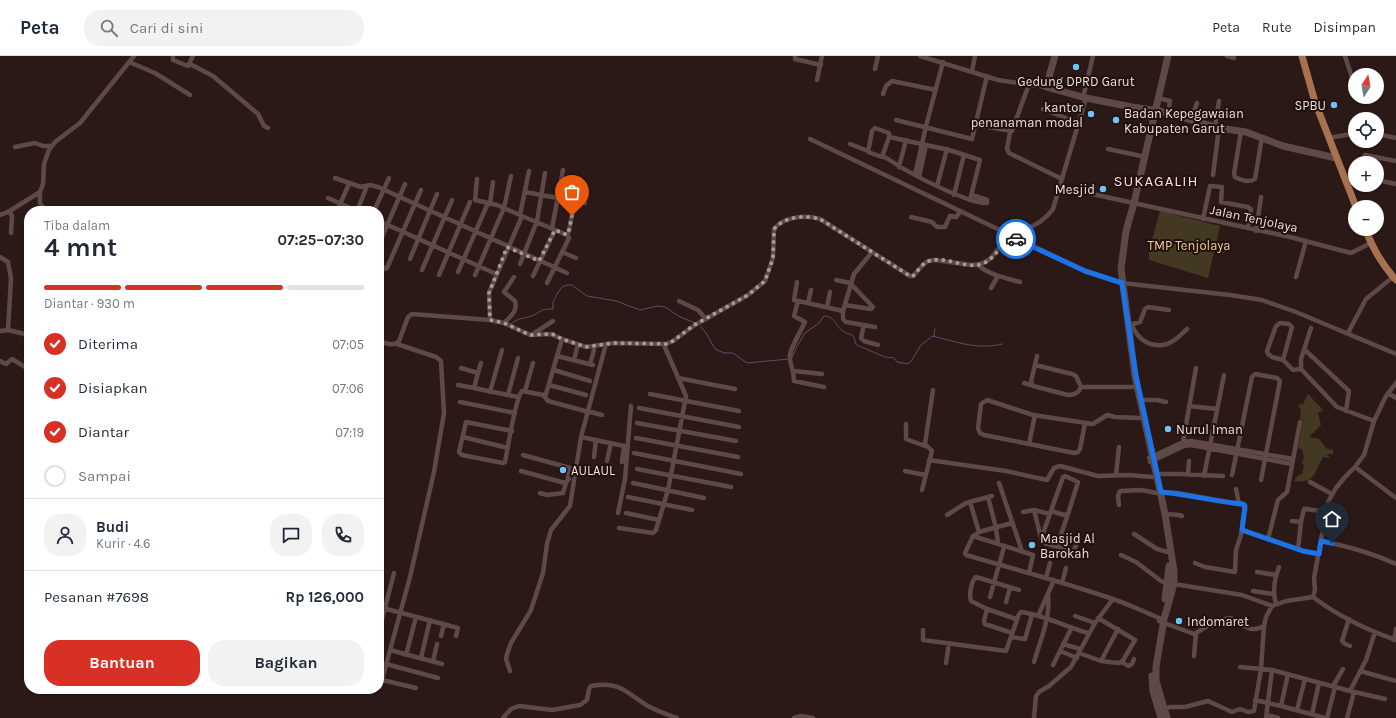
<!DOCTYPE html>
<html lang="id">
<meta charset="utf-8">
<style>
body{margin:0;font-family:Karla,sans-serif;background:#f2f2f3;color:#1f2937;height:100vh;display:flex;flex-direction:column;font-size:15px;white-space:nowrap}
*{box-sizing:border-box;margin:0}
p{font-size:13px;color:#747a83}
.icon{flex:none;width:22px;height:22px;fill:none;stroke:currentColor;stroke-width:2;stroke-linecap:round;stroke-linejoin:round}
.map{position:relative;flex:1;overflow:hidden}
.side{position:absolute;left:24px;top:150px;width:360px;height:488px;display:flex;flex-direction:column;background:#fff;border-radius:16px;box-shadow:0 1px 3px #0004}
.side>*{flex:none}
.needle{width:26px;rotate:11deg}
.tools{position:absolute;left:1348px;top:12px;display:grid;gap:8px}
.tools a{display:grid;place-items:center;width:36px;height:36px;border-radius:50%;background:#fff;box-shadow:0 1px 3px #0004;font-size:20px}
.pin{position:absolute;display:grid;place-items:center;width:34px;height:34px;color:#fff;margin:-41px -17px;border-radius:50% 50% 50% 0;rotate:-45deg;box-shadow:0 0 4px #0007}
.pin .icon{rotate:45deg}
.courier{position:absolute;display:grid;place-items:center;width:40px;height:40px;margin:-20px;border:3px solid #1a73e8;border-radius:50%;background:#fff;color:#222;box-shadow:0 1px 5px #0007}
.overview em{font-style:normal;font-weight:700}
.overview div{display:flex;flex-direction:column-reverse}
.overview{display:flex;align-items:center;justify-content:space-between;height:68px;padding:0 20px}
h1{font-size:26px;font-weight:700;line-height:30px}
.bar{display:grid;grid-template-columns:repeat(4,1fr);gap:6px 4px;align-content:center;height:48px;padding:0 20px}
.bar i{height:5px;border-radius:3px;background:#e0e1e3}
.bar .on{background:#d93025}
.bar p{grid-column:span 4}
.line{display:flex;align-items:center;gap:10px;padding:0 20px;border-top:1px solid #e0e1e3}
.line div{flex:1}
.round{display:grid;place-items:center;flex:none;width:42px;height:42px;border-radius:16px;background:#f2f2f3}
ol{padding:0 20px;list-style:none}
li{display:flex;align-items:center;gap:12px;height:44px}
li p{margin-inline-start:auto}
li .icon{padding:4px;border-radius:50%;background:#d93025;color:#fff;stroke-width:4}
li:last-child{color:#747a83}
li i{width:22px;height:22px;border:2px solid #e0e1e3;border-radius:50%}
.primary-button{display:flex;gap:8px;margin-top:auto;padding:8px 20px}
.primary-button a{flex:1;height:46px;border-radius:16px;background:#d93025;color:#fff;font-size:16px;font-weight:700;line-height:46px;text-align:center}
.primary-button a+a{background:#f2f2f3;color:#1f2937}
header{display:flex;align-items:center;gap:24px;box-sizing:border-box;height:56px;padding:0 20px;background:#fff;border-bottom:1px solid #e0e1e3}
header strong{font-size:19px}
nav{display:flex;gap:22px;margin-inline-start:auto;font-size:14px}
.search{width:280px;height:36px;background:#f2f2f3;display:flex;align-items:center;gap:10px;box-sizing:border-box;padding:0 14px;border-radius:16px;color:#747a83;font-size:15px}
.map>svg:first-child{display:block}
.green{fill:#433923}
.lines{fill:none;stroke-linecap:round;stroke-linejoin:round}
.stream{stroke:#654a66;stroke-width:1}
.street{stroke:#5e4946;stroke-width:4.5}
.secondary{stroke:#5e4946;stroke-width:7}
.primary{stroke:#a8714f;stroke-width:7}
.done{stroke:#a89a98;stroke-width:4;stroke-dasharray:0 7.2}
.route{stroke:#1a73e8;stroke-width:5}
.poi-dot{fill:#6fc2f4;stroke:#21100e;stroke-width:1.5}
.labels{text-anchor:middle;stroke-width:4;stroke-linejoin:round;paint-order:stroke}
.poi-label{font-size:13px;fill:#ecdfdd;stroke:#21100e;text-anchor:start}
.street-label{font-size:13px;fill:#ecdfdd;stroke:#21100e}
.park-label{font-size:13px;fill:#eccf91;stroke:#21100e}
.quarter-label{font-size:15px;letter-spacing:1px;fill:#f7ddda;stroke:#21100e}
</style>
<header>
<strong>Peta</strong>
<div class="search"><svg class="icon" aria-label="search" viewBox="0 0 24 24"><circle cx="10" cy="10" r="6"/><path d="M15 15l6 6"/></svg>Cari di sini</div>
<nav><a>Peta</a><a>Rute</a><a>Disimpan</a></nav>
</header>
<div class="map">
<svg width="1396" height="662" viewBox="0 0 1396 662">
<rect width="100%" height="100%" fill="#2b1917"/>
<path class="green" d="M1160,155L1220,170L1208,222L1149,204V195Z
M1308,338L1323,354L1318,357L1321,369L1309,381L1319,383L1327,393L1333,394V398H1327L1330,402L1323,401C1314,417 1315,428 1294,425L1297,420L1302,418L1304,410L1302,407L1304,401L1302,393L1298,392L1303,364L1300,363L1301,354L1298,349L1303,348Z"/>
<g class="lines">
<path class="stream" d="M510,269C517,261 526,263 534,259C543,254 542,253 553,253V246L557,238L562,231L567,229H572L587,240L616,245L640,254L657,250L665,251L680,261L695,267
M701,271L706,277L715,293L724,297H733L747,307L789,303
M934,280L935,273
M792,302L797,290L805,277L819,267L824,260C835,260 835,270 843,275C846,278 852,278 854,281C855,283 855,285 855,287L859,290L885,301L894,302L897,306L908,308L912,304L921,289L933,280C956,286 978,294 1002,288"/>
<path class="street" d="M173,0V4L188,10L193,0
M795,0V3L821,9
M920,0L998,24L1046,31
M1227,0L1234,2
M1345,0L1354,28
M129,6L155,17L190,39
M190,8L213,20L258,58L264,70L268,72
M875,13L878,0
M972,15L975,0
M817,24L822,0
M883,38L886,30L892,25L936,34
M1083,42L1093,0
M1158,42L1170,45L1168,57
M1043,53L1078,67
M896,64L972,83L987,20
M1191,65L1197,47
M976,69L1012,75L1029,28
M1215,71L1219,45
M875,72L889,77V81L882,101L868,96L872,75Z
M1241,75L1234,118L1235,121C1240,124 1249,127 1255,123L1262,81
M1010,76L1007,93L1009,97L1062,123
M1377,78L1396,82
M1329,82L1351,78L1355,75
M810,83L1085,215L1122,227L1230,239L1262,244L1296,256L1396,298
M850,88L868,95
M15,91L35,87L43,90H52
M1108,93L1141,100
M1365,99L1396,105
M883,100C910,118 940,133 970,144L980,104L949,94L889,81
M899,111L906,84
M915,119L926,70L943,6
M1213,119L1219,72
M919,121L926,89
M335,122L361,131L370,129L378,131L567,217
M477,123L475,144L497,149L522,160
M1377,124L1396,128
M578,125L569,175L567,179L522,160L489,237L490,264L504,267L530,279L551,278L562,283L586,291L613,287L666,288L673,285L695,269L748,239L765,225L773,202L774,173C784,160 806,159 820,163L910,220H913L924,208L928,205L934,204L972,209C994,209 995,192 1009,180C1012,177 1019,176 1023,174C1035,170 1046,163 1053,153L1086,42
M1346,128L1355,126
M937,130L947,93
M1060,131L1290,181L1351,197L1371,187
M525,136L585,147
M40,137V147L46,155
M954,139L964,99
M328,142L357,155
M970,144L983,147H987V144L972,139
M490,148L493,126
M9,155L12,160L11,177
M337,155L349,128
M357,155L367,130
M374,155L389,122
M0,159L8,156L40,136L43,128L44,108L49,94L55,86L80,67L134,0
M520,159L529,115
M911,161L932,166L937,171H945L950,160L956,161L960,156
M1203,163L1210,130L1222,131L1221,146L1248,151L1251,153L1248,172
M379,165L496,218
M552,172L563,114
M1256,175L1261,141
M379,188L405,128
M562,196L576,202
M872,196L854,218L843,255V263L846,266L875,271
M0,201L8,206L11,222L8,274
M410,203L437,138
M379,207L385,213L387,212L421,134
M520,208L537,165L545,117
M978,209C989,219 1006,222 1020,226
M422,214L452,144
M458,216L488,147
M439,219L470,146
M475,219L504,152L511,120
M533,220L555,174
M1296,221L1306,185
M836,224L850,227L873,251L871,253L845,249
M797,226L794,244L843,255
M547,227L569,182L567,179
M991,232L998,220
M679,245L698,254L706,263
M798,245L794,260L805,266C801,275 788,295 790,303C791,312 794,315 794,325L824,331
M808,247L811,234
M827,251L830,236
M504,267C511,260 518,255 515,245L504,236L514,221
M864,269L861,282L864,285L878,289
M1129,269L1140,266L1145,253L1148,251L1169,254
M1132,269C1137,283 1151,293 1167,288C1174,286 1181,279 1187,273
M1311,272L1301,303V313L1337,351L1374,365
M0,275L8,274L29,279
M1348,277L1366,243L1393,221
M533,278L553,265
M379,285C386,287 394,291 399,285L408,261L412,258L490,264
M1305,294L1349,335L1346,355
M557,300L593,309
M1037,300L1031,326L1033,330L1068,339C1075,339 1079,337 1081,331
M574,304L577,292
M1283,304L1292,271L1289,268L1280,267L1276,270L1267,295L1268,298L1272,301L1283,304L1293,314L1301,313
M0,305L6,308L12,303L25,311L29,304
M590,308L594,294
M1035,309L1072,318L1076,320L1081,331H1138
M461,312L478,317L474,332L518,341
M554,314L590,325
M794,315L822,318
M478,317L481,307
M678,322L735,333
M1024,327L1031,329
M458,329L474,332
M549,329L586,339
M525,335L533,307
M490,336L502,294
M1388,337L1396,342
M650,338L739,355
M508,339L518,302
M543,339L548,345L585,355
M1140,344H1157L1166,346
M460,346L515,357
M1189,350L1217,353
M639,352L739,371
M587,355L602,359
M637,367L736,385
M1085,367L1080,393L1078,396L1074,397L984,379L980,377L978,372L981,348L987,344L1033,359L1093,368L1107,359L1115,361L1140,362
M906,368V383L925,390
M512,375L466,366L459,396L462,399L503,407L505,406C508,392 515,343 522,335L543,339L546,338L562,283
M463,381L508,392
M581,381L624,390
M636,382L738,401
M1183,386L1196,312
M1029,388L1035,359
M634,397L741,418
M523,399L570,412L568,423
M594,401L596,384
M1149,402L1183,386L1191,385L1293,403
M929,404L1006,415L1047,424L1054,412L1060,410L1098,420L1128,419L1153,421
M607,405L611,387
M622,406L624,390H626
M1150,406L1184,390L1191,389L1292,408
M1355,411L1396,442
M637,413L731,431
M521,415L565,427L569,423
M905,415L925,419
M1157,418H1179L1223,420
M1188,418L1189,405
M1116,419L1119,391
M1232,419L1252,321L1255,318L1277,322L1280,325L1261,424
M1204,420L1224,319
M1310,426L1332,438
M633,427L704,442
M999,427L1022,495
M1236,433L1239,448
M922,434L932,395L925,388L933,334
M1161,436L1177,437L1245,449L1241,479L1236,494L1235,516L1205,511L1195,507
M540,437L547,439L563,437L566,427
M628,441L692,454
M988,441L996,472L998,488
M970,446L979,476
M1119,449L1118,440L1120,435L1142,434L1156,437
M1034,454L1041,482
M1051,455L1064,459L1068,458L1078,426L1065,420L1063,421L1041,483L1042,486L1076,497
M1023,456L1034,454L1050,458
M618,457L625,423L631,350
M626,457L659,464
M1165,458L1179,459L1182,460
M947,459L966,447L992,440
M1292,465L1301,466L1304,453H1306L1327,456
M619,472L653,477L656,474L668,434L686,340L664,289
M1242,474L1303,495L1319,498
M1134,478L1157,493L1168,496
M973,480L979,476L1012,467
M1268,483L1278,444L1287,436L1300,366
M1321,485C1347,490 1372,497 1396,508
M1057,490L1068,458
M1298,493L1301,466
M1073,496L1078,485
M1121,499L1136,506L1161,525L1168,528
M379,515L380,513
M1257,516L1276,519
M1029,517L1033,499L973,480L965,497L966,499C1014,513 1063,526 1110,542C1129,548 1146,557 1164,564
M1046,522L1050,507
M1062,527L1066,512
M1174,528L1242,539L1272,550
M1253,535L1273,538
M990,541L1004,491
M1313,541C1338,560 1367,574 1396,584
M1006,546L1010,532
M1276,548C1272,535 1274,524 1279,511
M379,551L458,572L456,580
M987,553L984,565L985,568L1012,577
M1038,560L1054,524
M1075,560L1095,567
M1098,562L1135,584L1122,606
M1016,563L987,553L971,545C969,539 971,525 976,521L1019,534
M1349,563L1342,585L1345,588L1350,590
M1159,565L1194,578L1216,565L1230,562C1244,566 1247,579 1264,570L1266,561L1272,550L1286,545L1313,541L1315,534L1314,522L1328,446L1336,432L1345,421L1355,411L1364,399L1374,365L1386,340L1396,327
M923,574V584L1006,595L1019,558L1021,556C1044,559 1066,571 1088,577
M379,575L394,517
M441,580L444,568
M1011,581L1025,583L1032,559
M1394,584L1396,573
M1063,588L1080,593
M390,594L442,608
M1060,595L1077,602
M1079,597L1101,605L1118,573
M406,599L416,561
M1194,600L1196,578
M421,602L430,564
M433,605L437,588
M1101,605L1118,607L1122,606L1128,610L1132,608L1134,603
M1034,606C1040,585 1051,561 1048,539
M946,607L949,587
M386,608L438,622
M1053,609L1071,573
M1240,611L1272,614L1350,635L1366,604L1375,576
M510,615L506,603L507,598L511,587L531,554L543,517L547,488L551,474L570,450L581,381L606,288
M1360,615L1396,625
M382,624L416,632
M1333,630L1343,613
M380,631L410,521L434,416L444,357L441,305L436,301L397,288
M1350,635L1385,643
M1255,644L1281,650L1325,662
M1281,650L1288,618
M1164,653L1170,651H1185L1208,645L1232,656L1240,653L1248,656L1254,655L1261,613L1264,570
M1297,654L1305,623
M1312,658L1319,627
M1267,659L1278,662
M503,662L511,653L519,650L552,654L580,649L587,644L589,633L591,630C621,625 625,636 648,650C657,655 666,658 677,662
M794,662L801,660L813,662
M1034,662L1036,640L1039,636L1049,630L1071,611L1095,567L1113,543
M1266,662L1272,614
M1327,662L1335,631
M1347,662L1354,636"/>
<path class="secondary" d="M1055,0L1046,31L1086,42L1132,51L1160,55L1219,72L1246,76L1283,90L1336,102
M1165,543L1169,510
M1152,620L1153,635L1161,662
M1167,662L1156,625V611L1164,563L1174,528V515L1165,458L1135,320L1121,213L1126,175L1134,147L1168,0"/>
<path class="primary" d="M1302,0L1315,46L1356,151
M1365,173C1374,194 1381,207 1396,224"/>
</g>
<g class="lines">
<path class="done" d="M572,160L568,178H565L555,174L539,205L507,191L489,237L490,264L504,267L530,279L552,278L562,283L586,291L613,287L666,288L673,285L694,269L748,239L765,225L773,202L774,173C784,160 806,159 820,163L910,220H913C918,215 922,207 929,205C945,199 968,215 984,207C995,202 1002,189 1009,180L1016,183"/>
<path class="route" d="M1016,183L1085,215L1122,227L1136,320L1161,436C1188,438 1215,446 1243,448L1245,451L1242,474L1303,495L1319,498L1321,485L1332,487"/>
</g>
<g class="poi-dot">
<circle cx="1076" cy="11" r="4"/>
<circle cx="1334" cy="49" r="4"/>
<circle cx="1091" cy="58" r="4"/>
<circle cx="1116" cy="64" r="4"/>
<circle cx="1103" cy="133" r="4"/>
<circle cx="1168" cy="373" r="4"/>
<circle cx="563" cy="414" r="4"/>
<circle cx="1032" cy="489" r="4"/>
<circle cx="1179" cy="565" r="4"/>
</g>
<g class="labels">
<g class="poi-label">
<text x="1076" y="30" text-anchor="middle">Gedung DPRD Garut</text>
<text x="1326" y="54" text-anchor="end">SPBU</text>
<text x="1083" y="56" text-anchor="end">kantor<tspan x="1083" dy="15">penanaman modal</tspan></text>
<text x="1124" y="62">Badan Kepegawaian<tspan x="1124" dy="15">Kabupaten Garut</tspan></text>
<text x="1095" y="138" text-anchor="end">Mesjid</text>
<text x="1176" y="378">Nurul Iman</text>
<text x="571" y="419">AULAUL</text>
<text x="1040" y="487">Masjid Al<tspan x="1040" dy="15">Barokah</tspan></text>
<text x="1187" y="570">Indomaret</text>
</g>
<g class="street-label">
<text transform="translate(1254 162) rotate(12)" y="5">Jalan Tenjolaya</text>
</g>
<g class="park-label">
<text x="1189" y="194">TMP Tenjolaya</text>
</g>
<g class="quarter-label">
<text x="1156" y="130">SUKAGALIH</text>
</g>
</g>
</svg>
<div class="tools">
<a><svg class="needle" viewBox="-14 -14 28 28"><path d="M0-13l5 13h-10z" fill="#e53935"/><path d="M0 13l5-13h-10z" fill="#747a83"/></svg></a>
<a><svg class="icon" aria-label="locate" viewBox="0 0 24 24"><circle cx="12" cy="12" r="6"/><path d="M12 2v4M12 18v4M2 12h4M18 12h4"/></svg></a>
<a>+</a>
<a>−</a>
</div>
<div class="pin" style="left:572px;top:160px;background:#ea580c"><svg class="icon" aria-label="bag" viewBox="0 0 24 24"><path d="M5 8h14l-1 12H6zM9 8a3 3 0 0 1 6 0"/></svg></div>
<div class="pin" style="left:1332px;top:487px;background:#1f2937"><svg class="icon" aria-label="home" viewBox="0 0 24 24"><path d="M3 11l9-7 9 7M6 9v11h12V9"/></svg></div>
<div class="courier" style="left:1016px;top:183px"><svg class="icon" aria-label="car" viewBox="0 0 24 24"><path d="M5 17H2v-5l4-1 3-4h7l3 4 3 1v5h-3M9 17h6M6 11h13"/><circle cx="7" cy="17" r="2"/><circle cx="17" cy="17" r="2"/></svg></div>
<section class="side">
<div class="overview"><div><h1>4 mnt</h1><p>Tiba dalam</p></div><em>07:25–07:30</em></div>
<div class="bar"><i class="on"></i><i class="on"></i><i class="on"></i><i></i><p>Diantar · 930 m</p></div>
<ol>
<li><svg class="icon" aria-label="check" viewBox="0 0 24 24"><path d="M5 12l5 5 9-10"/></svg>Diterima<p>07:05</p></li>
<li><svg class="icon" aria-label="check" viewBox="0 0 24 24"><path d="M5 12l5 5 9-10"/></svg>Disiapkan<p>07:06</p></li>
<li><svg class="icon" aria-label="check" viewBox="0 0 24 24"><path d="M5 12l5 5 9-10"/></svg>Diantar<p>07:19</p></li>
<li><i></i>Sampai</li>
</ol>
<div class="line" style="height:72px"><a class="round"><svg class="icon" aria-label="person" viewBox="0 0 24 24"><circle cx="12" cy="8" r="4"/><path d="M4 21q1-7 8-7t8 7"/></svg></a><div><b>Budi</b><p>Kurir · 4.6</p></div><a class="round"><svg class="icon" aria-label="chat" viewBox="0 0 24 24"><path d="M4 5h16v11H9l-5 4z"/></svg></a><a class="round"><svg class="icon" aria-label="phone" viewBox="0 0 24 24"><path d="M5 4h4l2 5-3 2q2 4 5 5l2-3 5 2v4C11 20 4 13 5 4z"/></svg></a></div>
<div class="line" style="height:52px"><div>Pesanan #7698</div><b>Rp 126,000</b></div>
<div class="primary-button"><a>Bantuan</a><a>Bagikan</a></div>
</section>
</div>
